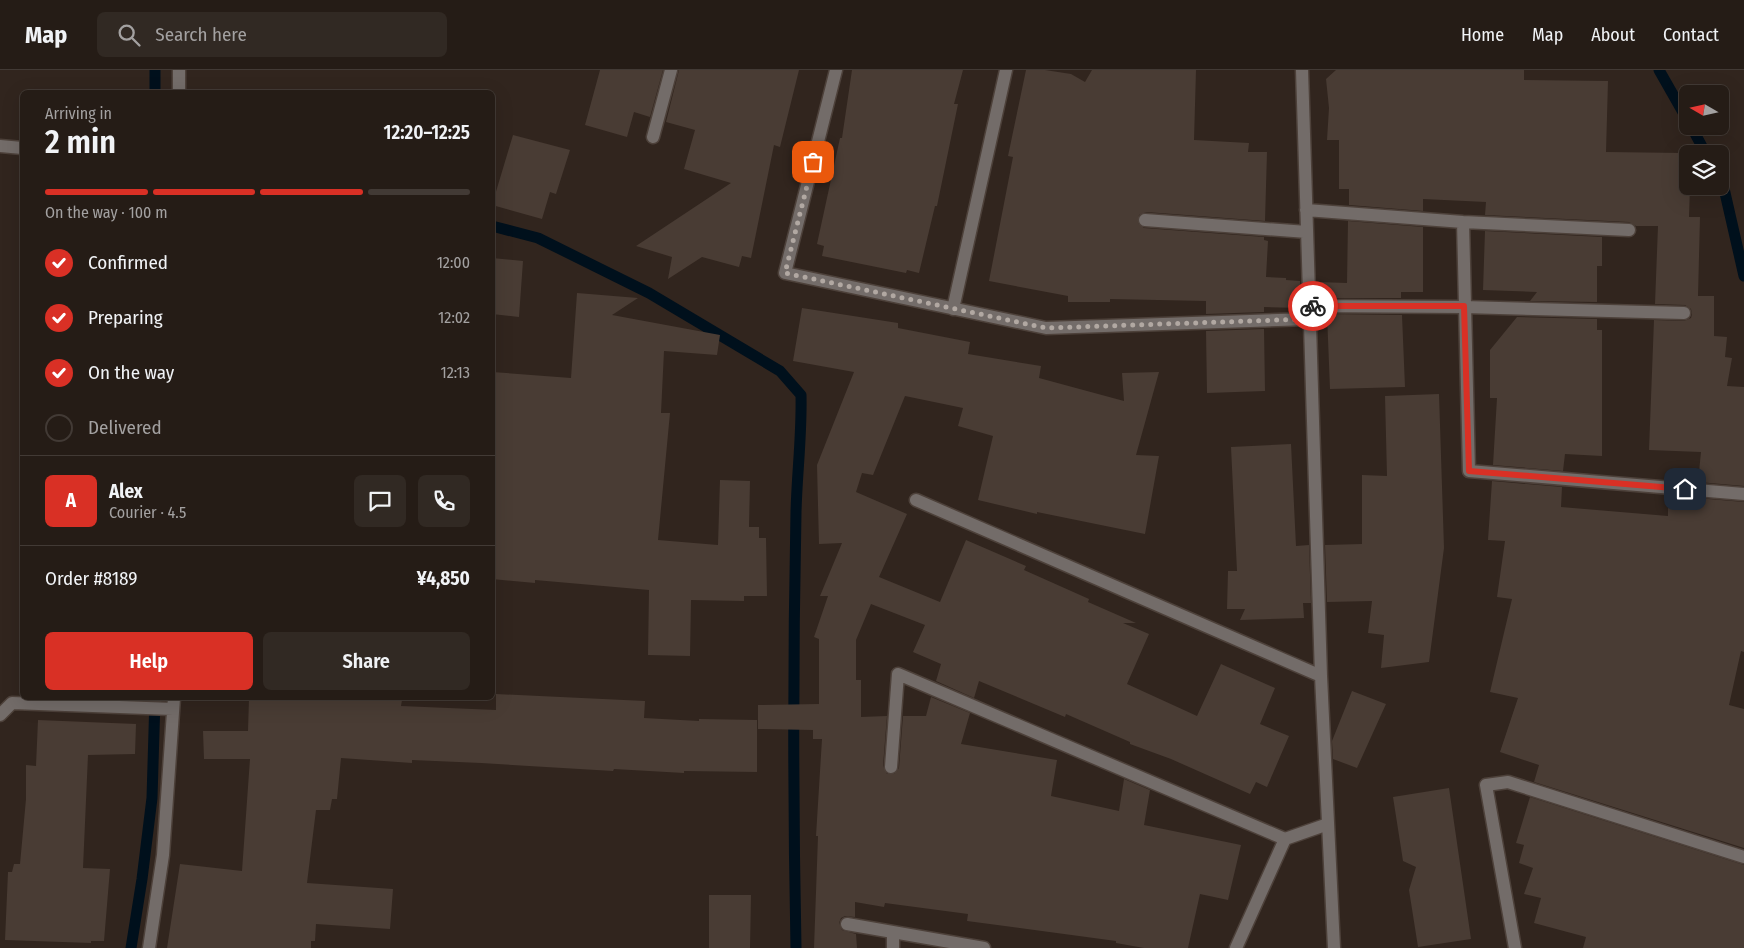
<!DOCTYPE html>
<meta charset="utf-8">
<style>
body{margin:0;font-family:"Fira Sans Condensed",sans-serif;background:#312923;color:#f1f3f6;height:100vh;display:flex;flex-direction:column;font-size:19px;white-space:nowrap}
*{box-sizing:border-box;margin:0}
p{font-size:16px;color:#a3a1a1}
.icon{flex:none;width:28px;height:28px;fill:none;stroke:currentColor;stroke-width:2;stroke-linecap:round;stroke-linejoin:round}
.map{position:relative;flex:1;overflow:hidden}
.details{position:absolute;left:20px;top:20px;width:475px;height:610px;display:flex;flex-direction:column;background:#251c16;border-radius:8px;box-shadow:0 5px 20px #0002,0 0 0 1px #423a35}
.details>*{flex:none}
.needle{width:32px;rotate:279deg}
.buttons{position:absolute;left:1679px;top:15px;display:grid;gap:10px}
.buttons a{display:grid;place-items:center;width:50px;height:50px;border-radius:8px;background:#251c16;box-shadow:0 5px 20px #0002,0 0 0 1px #423a35;font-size:25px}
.pin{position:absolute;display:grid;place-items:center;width:42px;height:42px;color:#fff;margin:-21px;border-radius:10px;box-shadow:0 2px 8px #0006}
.courier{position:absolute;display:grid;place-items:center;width:50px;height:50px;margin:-25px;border:4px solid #d93025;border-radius:50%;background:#fff;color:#222;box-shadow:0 1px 6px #0007}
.overview em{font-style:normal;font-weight:600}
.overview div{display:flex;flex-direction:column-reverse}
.overview{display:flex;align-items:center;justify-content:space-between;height:85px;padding:0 25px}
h1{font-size:32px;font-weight:600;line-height:38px}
.bar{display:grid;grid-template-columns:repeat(4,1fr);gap:8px 5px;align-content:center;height:60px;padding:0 25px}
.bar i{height:6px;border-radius:4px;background:#423a35}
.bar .current{background:#d93025}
.bar p{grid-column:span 4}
.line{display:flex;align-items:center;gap:12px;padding:0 25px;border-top:1px solid #423a35}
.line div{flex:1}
.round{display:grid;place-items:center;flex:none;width:52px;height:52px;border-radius:8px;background:#312923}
ol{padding:0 25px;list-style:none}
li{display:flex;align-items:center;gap:15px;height:55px}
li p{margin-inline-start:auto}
li .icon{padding:5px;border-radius:50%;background:#d93025;color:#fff;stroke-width:4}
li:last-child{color:#a3a1a1}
li i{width:28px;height:28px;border:2px solid #423a35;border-radius:50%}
.action{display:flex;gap:10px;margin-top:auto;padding:10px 25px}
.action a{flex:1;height:58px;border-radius:8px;background:#d93025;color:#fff;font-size:20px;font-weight:600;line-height:58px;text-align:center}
.action a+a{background:#312923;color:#f1f3f6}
header{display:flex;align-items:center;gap:30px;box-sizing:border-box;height:70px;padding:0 25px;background:#251c16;border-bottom:1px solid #423a35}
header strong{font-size:24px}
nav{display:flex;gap:28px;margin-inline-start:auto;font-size:18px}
.search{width:350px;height:45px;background:#312923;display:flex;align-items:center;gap:12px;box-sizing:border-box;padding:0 18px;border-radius:8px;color:#a3a1a1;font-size:19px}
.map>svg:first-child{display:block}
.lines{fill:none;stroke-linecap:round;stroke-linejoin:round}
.stream{stroke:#00101c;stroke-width:11}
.building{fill:#493c34}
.minor-casing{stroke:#4d413a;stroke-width:15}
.minor{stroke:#736c69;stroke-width:12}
.done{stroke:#b1a8a2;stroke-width:5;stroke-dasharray:0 9}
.route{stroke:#d93025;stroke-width:6}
</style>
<header>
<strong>Map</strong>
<div class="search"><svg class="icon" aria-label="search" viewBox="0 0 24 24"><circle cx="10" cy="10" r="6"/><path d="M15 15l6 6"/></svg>Search here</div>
<nav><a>Home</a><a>Map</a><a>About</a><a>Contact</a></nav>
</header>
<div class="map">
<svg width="1744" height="878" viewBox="0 0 1744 878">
<rect width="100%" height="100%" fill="#31251e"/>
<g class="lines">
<path class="stream" d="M155,0V22
M1659,0L1688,51
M1691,56L1706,84
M1720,108L1723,114L1744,206
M492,156L538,168L649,223L780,301L801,325C802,364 797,403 796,442C793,587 793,733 796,878
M131,878L142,809L152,728L155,628"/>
</g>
<path class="building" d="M600,0H663L650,47L634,42L627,67L585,55Z
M679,0H799L780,77L774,75L751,188L742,186L739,197L702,187L668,209L672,187L636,176L731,113L684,99L695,60L666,52Z
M852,0H963L954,34H958L937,136H935L919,203L907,200L906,203L822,186L824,176L817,174L840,68H842Z
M1026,0H1045L1071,4L1085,12L1092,0H1196L1194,70L1249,73L1248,82H1267L1265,151L1146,142L1139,145L1138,153L1144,158L1264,167V170L1268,171L1266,207L1286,208V210L1300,211L1301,238L1264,237V242L1206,244V231L1110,229V232H1068V226L989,211L1013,87L1008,86Z
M1336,0H1524V10L1608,11L1606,82L1683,83V106H1688V116H1690L1689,147H1700L1698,226H1714V266L1727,267L1725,287L1732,288L1727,316L1744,317V416L1698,412L1701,382L1649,380L1654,250L1684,251L1691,248L1692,244L1691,239L1685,235L1655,234L1658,156H1636L1629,152L1485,145L1486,132L1423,129V141L1349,135V119H1339V70H1327L1329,38L1326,9Z
M513,65L570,80L556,124L550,122L542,149L492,135Z
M1348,151L1423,157V222H1401V228H1317V212L1347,213Z
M1485,161L1602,167V196H1597V232L1530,231L1537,222L1483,220Z
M492,188L523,191L519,247L492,244Z
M577,223L638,228L612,245L720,265L717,285L664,281L661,343H670L658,470L718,475L720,410L750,411L749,457H759V468H766L767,526H744V531L691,530L690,586L648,585L649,520L535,510V513L492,509V302L571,308Z
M802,238L898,253V258L970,272L968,284L1041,296L1039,308L1124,331L1122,303L1159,302L1136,385L1159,386L1145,464L1037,442V444L978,430L993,366L958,356L963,338L905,326L873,405L862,403L856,422L907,444L879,507L940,532L966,470L1026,496L1024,500L1089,529L1088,532L1136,553H1123L1149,564L1127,614L1197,646L1221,594L1275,618L1260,654L1289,666L1267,717L1256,712L1250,724L1171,689L1130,674V672L1066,644L1065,647L979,611L974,628L936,611L941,594L913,582L925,555L871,534L856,570V610H861V647L887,646L883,696L887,704H894L899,698L903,646H926L931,627L970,643L961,674L1057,690L1051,726L1119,741L1124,709L1150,720L1144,755L1241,775L1228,830L1200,824L1188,878H1144L1116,873V871L967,851L968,844L885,833L884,837L855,832V847L845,846L841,848L839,853L842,860L856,864L857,878H814L818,766H816L822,669H813V660L758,659V635L819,634V569L814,567L828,526H820L842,473L819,474L817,395L854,302L793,291Z
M1327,244L1402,245L1405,317L1330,319Z
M1517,247L1597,249V260H1602V386L1565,384L1563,401L1493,395L1497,328H1490V280Z
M1264,259L1265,321L1207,323L1206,261Z
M1439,324L1444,478L1429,592L1381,598L1384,565L1368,563L1372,531L1327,532L1325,475L1362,474V405L1387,406L1385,326Z
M1291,374L1296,476L1309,475L1311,533H1303L1304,548L1240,550L1245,539H1227L1228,501H1237L1231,377Z
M1492,411L1562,417L1561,437L1668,446V438L1696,440L1697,428L1744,432V582L1741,581L1729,635L1744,639V778L1534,712L1539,695L1500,682L1518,628L1490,622L1512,529L1497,527L1505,471L1488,470Z
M1352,621L1386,634L1357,698L1333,689L1332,671Z
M496,624L645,631L644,648L699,651V649L757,650V702L684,701V703L614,699L613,701L481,693L412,690V693L341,688L337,729H332L330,740H316L307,813L393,819L390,859L316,854L315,871H311V878H167L180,794L242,801L250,689H204L203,661H248L249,628H375L402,630L401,636L496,640Z
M38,650L136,654L135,684L88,685L83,798L110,799L104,871H91V873L5,870L8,802H12L14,794H20L26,729V695L36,696Z
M1449,718L1471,869L1418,877L1409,820L1416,797L1403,791L1393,727Z
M1530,727L1744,795V878H1583L1586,867L1534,853L1541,828L1524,824L1533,798L1519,793L1524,775L1516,773Z
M709,825H751L750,878H709Z"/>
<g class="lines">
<defs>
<path id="minor" d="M179,0V22
M836,0L785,203L1046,258L1309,249
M1302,0L1321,606L1334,878
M653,67L671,0
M0,76L22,78
M1306,140L1463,152L1629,160
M1145,150L1307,162
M1463,152L1469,401L1744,424
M1309,236L1464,237L1684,243
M953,239L1006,0
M916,430L1321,606
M0,645L12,633L173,639
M891,697L898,604L1285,769
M847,854L984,878
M893,862V878
M149,878L163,785L174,628
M1236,878L1285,769L1328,754
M1515,878L1486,715L1508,712L1744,787"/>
</defs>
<use href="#minor" class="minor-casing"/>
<use href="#minor" class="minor"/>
</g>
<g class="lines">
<path class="done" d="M813,92L785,203L1046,258L1309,249V236H1313"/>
<path class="route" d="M1313,236H1464L1469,401L1685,419"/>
</g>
</svg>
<div class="buttons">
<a><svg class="needle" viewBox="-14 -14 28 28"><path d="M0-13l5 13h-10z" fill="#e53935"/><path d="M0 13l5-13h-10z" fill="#a3a1a1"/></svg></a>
<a><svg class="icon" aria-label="layers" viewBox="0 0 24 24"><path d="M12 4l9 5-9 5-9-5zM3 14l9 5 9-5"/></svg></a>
</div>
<div class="pin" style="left:813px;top:92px;background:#ea580c"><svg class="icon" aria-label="bag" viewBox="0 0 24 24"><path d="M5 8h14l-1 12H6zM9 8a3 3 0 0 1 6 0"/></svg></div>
<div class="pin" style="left:1685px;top:419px;background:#1f2937"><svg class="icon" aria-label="home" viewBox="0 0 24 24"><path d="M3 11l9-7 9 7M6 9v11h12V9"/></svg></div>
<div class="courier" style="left:1313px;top:236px"><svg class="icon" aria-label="bike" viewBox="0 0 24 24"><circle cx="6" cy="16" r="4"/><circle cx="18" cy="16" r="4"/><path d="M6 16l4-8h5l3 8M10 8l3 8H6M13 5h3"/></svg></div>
<section class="details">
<div class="overview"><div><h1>2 min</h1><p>Arriving in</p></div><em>12:20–12:25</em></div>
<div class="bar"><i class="current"></i><i class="current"></i><i class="current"></i><i></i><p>On the way · 100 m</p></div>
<ol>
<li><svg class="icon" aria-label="check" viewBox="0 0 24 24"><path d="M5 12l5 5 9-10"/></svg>Confirmed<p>12:00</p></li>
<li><svg class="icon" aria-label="check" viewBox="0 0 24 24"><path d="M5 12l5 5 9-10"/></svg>Preparing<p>12:02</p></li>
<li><svg class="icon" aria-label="check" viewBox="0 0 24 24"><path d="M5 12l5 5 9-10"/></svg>On the way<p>12:13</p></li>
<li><i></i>Delivered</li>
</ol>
<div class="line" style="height:90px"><b class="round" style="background:#d93025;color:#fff">A</b><div><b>Alex</b><p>Courier · 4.5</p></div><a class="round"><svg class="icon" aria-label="chat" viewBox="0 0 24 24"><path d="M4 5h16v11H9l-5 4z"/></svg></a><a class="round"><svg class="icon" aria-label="phone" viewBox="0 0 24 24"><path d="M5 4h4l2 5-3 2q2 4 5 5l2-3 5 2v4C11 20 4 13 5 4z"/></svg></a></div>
<div class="line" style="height:65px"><div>Order #8189</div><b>¥4,850</b></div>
<div class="action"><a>Help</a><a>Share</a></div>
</section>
</div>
